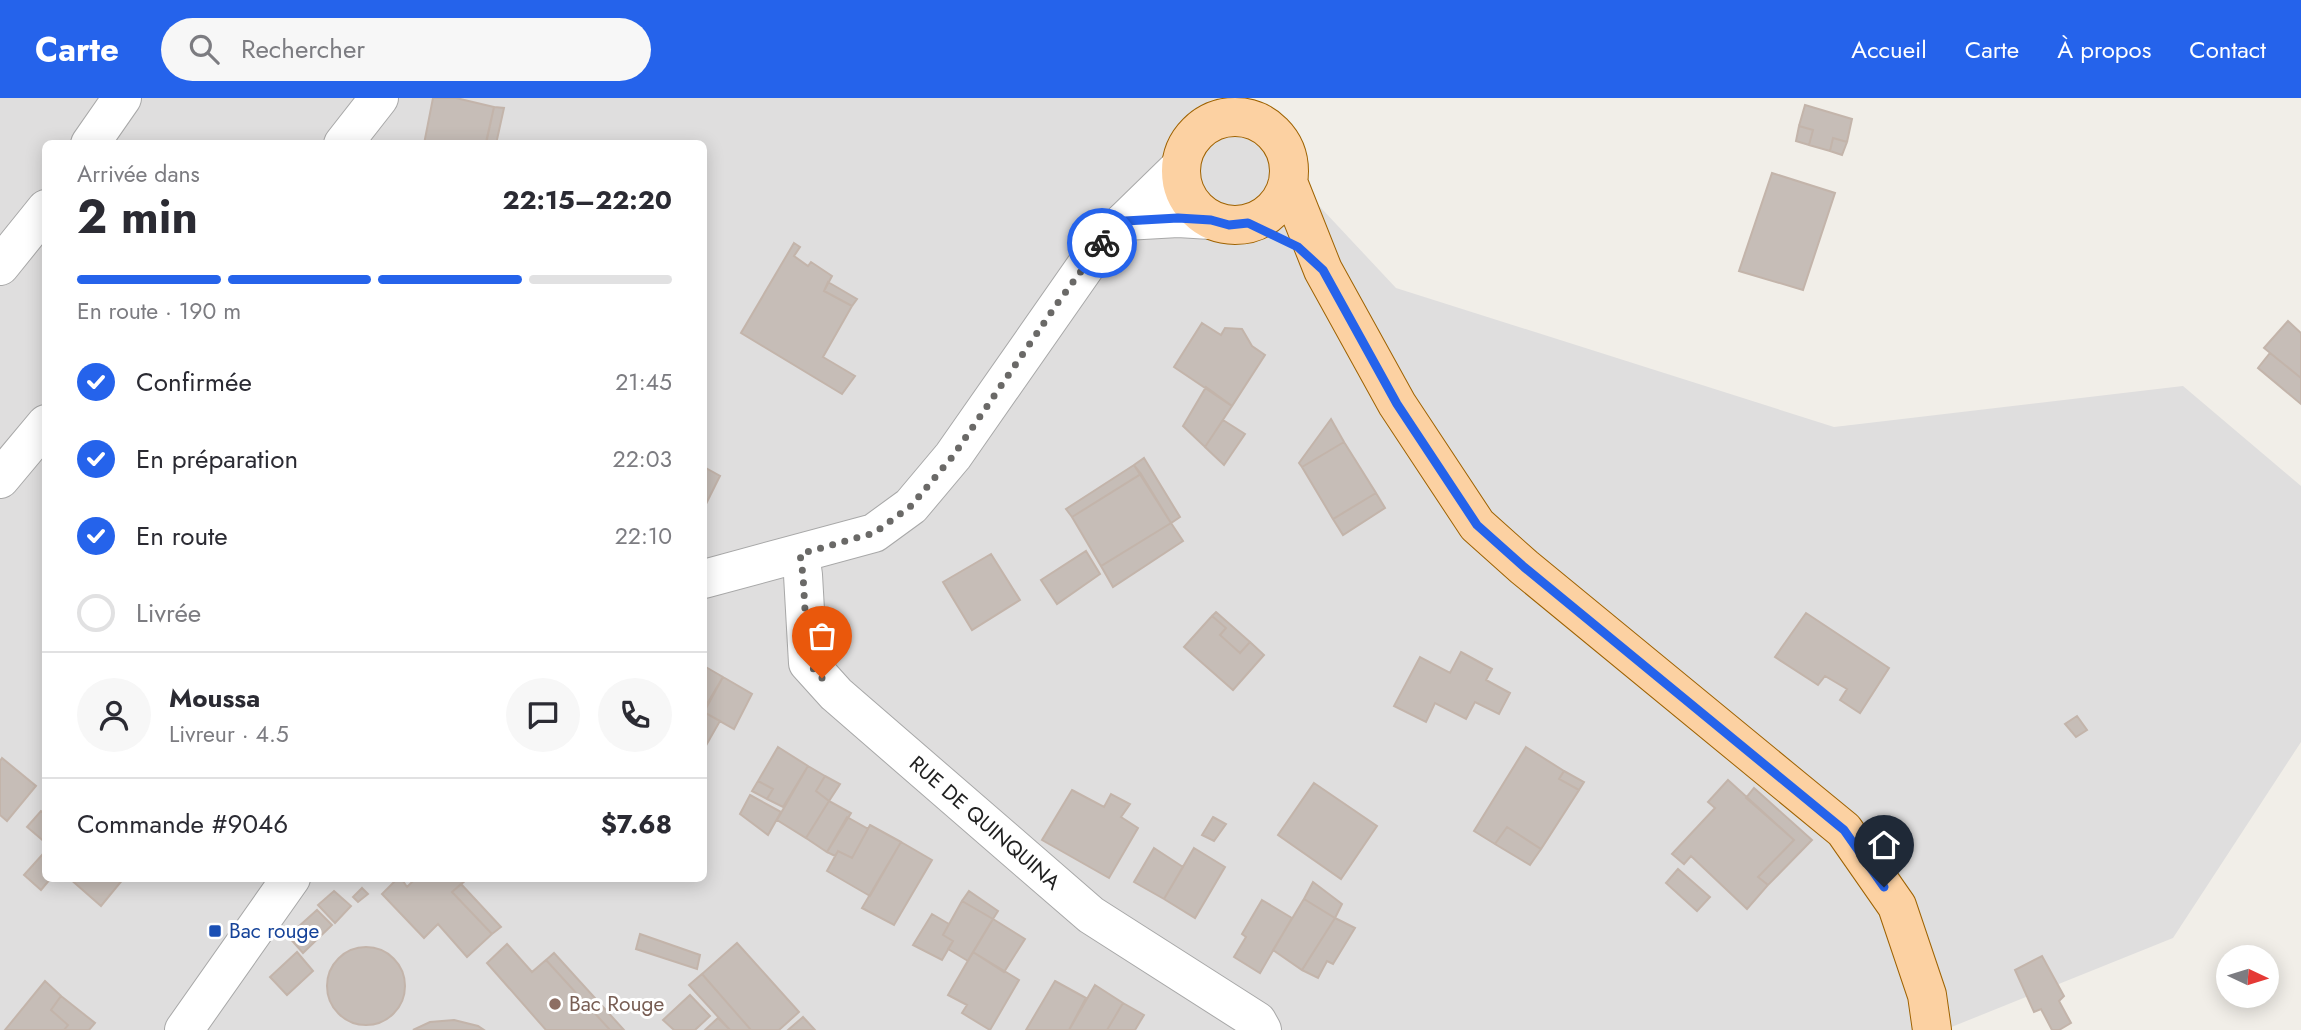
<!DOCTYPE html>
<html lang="fr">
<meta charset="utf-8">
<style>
body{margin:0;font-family:Jost,sans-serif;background:#f7f7f7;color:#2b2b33;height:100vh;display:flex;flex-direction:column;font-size:26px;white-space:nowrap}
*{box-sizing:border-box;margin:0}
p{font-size:23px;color:#7c7c81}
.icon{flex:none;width:38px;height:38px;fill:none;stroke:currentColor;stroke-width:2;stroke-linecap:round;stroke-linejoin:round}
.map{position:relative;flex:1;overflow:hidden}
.sheet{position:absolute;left:42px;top:42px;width:665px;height:742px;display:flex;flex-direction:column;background:#fff;border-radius:10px;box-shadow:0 4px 18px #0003}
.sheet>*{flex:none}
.needle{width:46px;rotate:94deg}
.buttons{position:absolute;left:2216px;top:847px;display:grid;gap:14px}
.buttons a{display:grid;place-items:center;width:63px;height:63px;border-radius:50%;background:#fff;box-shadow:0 4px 18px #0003;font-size:35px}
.pin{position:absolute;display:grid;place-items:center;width:60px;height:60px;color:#fff;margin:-72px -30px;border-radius:50% 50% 50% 0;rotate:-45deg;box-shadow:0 0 7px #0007}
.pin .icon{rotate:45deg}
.courier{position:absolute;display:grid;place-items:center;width:70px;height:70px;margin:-35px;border:5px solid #2563eb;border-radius:50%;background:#fff;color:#222;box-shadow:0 2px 9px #0007}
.overview em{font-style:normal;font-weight:700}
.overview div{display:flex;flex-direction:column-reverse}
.overview{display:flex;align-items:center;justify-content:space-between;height:119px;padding:0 35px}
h1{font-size:46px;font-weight:700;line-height:52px}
.bar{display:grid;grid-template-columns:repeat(4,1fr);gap:10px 7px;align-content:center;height:84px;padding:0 35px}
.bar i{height:9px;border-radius:5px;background:#e1e1e2}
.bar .active{background:#2563eb}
.bar p{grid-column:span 4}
.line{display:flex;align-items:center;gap:18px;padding:0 35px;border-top:2px solid #e1e1e2}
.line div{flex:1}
.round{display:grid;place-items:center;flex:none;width:74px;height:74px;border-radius:37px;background:#f7f7f7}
ol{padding:0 35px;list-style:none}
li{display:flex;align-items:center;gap:21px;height:77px}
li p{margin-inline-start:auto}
li .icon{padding:7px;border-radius:50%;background:#2563eb;color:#fff;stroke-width:4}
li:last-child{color:#7c7c81}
li i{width:38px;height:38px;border:4px solid #e1e1e2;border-radius:50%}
header{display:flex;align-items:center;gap:42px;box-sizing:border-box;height:98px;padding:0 35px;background:#2563eb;color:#fff}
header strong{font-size:33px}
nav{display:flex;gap:38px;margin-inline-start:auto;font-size:24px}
.search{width:490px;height:63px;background:#f7f7f7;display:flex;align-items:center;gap:18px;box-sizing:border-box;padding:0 24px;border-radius:38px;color:#7c7c81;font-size:26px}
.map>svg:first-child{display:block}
.residential{fill:#dfdede;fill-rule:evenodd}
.building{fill:#c6bdb7;stroke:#c3b4aa;stroke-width:2}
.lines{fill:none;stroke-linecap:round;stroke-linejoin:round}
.minor-casing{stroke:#a8a8a8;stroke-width:40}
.major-casing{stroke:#9e6200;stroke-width:40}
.minor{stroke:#fff;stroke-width:38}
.major{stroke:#fcd1a2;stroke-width:38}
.done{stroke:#6a6967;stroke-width:7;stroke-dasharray:0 12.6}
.route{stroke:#2563eb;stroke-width:9}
.transit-dot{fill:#1a4fb4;stroke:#fff;stroke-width:2.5}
.education-dot{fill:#8d6e63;stroke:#fff;stroke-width:2.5}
.labels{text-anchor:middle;stroke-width:6;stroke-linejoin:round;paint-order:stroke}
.street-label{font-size:21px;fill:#212121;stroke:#fff}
.transit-label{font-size:21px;fill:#164399;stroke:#fff;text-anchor:start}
.education-label{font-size:21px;fill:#785e54;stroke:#fff;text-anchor:start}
</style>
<header>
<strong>Carte</strong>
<div class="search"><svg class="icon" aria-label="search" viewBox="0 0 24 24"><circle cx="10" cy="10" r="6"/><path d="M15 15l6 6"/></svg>Rechercher</div>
<nav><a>Accueil</a><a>Carte</a><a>À propos</a><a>Contact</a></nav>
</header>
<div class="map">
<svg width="2301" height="932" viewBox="0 0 2301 932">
<rect width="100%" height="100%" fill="#f1eee8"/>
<path class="residential" d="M0,0H1218L1396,190L1834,329L2183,288L2301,388V644L2173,840L1944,932H0ZM46,46H704V780H46Z"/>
<path class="building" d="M433,0H456L494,9L486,46H424Z
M1805,7L1852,21L1847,44L1833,40L1830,53L1809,47L1813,32L1799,28Z
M494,9L504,10L496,46L486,44Z
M1799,28L1813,32L1809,47L1796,43Z
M1833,40L1847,44L1842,57L1830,53Z
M1772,75L1835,95L1803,192L1739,173Z
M794,145L800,149L794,158L808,168L811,164L832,178L824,193L852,208L823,259L855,278L842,296L741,235Z
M828,184L857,201L852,208L824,193Z
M2288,223L2301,235V280L2264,250Z
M1202,225L1221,237L1225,230L1242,231L1252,248L1265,257L1232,308L1174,269Z
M2270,255L2301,280V306L2258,270Z
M1206,289L1232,308L1205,349L1183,328Z
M1331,321L1344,344L1302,369L1299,365Z
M1223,322L1245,336L1224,367L1205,349Z
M1344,344L1376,395L1333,421L1302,369Z
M1144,360L1180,419L1171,425L1134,367Z
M1134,367L1141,376L1072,419L1066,411Z
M704,369L720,378L704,410Z
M1141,376L1171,425L1101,468L1072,419Z
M1376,395L1385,410L1343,437L1333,421Z
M1171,425L1183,443L1113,489L1101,468Z
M1086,453L1100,476L1057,506L1041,482Z
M991,456L1020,502L972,532L943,484Z
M1216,514L1250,544L1240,555L1220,537L1226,530L1212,518Z
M1806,515L1889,570L1860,615L1840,602L1847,591L1825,578L1818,587L1775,559Z
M1212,518L1226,530L1220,537L1240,555L1250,544L1264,557L1233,592L1184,549Z
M1461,554L1492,571L1486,582L1510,595L1499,616L1475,604L1466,621L1435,605L1426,624L1394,608L1420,559L1450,575Z
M704,568L723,579L704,611Z
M723,579L752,596L734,631L704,614Z
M704,614L720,623L704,651Z
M2077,618L2087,632L2076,639L2065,626Z
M778,649L808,668L783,709L767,701L773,691L758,683Z
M1526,649L1564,673L1559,681L1579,692L1541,751L1507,729L1495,746L1474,733Z
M2,660L36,688L7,723L0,717V663Z
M808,668L825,678L816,693L829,703L806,740L777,722Z
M1564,673L1584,684L1579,692L1559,681Z
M825,678L840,686L829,703L816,693Z
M1728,682L1794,742L1758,779L1768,787L1747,811L1691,758L1684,766L1672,756L1715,710L1708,704Z
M758,683L773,691L767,701L752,693Z
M1314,685L1377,728L1341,781L1278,737Z
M1754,690L1812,742L1768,787L1758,779L1794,742L1746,700Z
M1072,692L1104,709L1111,696L1130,706L1121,719L1138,730L1109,780L1042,742Z
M750,697L781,714L768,737L740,716Z
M829,703L851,715L827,754L806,740Z
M41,713L46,716V745L27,729Z
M847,719L868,731L852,760L838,753L835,758L827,754Z
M1213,719L1226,726L1214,743L1202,737Z
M870,727L901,744L870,798L827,773L838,753L852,760Z
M1507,729L1541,751L1530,767L1495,746Z
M901,744L932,762L894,827L862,810Z
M1154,750L1183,769L1164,801L1134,784Z
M1194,750L1225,769L1195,820L1164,801Z
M42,757L46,761V780H51L41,792L24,777Z
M1678,771L1710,799L1697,813L1666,785Z
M69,780H124L101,808Z
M398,780H401L407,789L416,780H465L466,782L452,794L492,836L467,859L438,826L424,840L382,796Z
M1313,784L1342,806L1335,820L1304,801Z
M461,786L501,829L492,836L452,794Z
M362,790L368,796L358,804L353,799Z
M334,793L351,808L335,825L318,807Z
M969,793L998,813L993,821L962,803Z
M1304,801L1335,820L1302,872L1273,852Z
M1262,802L1292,820L1260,875L1234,859L1246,839L1242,836Z
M962,803L993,821L968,863L948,851L953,843L943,837Z
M317,812L332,827L303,855L288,838Z
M932,816L949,826L943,837L953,843L942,862L913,847Z
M1335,820L1355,830L1333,866L1327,863L1318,880L1302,872Z
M993,821L1025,841L1004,874L973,854Z
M640,836L700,857L697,871L636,851Z
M737,845L799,914L779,932H751L702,876Z
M507,846L532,874L546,862L610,932H546L487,865Z
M327 888a39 39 0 1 1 78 0a39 39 0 1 1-78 0Z
M297,854L313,873L287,897L270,879Z
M973,854L1019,882L990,932L962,915L967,907L948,897Z
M554,855L624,932H610L546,862Z
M2042,858L2064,898L2059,903L2071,925L2059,932H2052L2041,911L2034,914L2015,872Z
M702,876L751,932H730L689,887Z
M45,883L61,898L51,912L68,927L64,932H5Z
M1055,883L1086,900L1069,932H1026Z
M1095,887L1123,905L1107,932H1069Z
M690,897L710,918L695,932H674L663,922Z
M61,898L95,925L89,932H64L68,927L51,912Z
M1123,905L1144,917L1135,932H1107Z
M803,919L815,932H788Z
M718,920L730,932H705Z
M454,922L478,928L484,932H413L430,924Z"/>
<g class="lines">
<defs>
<g id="minor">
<path d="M90,46L122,0"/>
<path d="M343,46L379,0"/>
<path d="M1125,123L1178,120L1211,122"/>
<path d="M0,168L46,111"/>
<path d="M0,381L46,326"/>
<path id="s1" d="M800,456L803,477L808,565L836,596L1091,817L1257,923L1262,932"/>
<path d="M704,481L874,435L911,408L953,358L1101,146L1180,69"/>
<path d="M184,932L291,780"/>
</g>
<path id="major" d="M1181 73a54 54 0 1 1 108 0a54 54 0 1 1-108 0Z
M1288,84L1323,172L1397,306L1477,427L1524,469L1844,732L1897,808L1927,897L1932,932"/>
</defs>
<use href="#minor" class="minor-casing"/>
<use href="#major" class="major-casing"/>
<use href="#minor" class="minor"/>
<use href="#major" class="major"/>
</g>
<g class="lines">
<path class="done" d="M822,580L808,565L803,477L800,456L874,435L911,408L953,358L1059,203L1102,145"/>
<path class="route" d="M1102,145L1125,123L1178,120L1211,122L1229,127L1248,125L1298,149L1323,172L1397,306L1477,427L1524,469L1844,732L1884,789"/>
</g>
<rect class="transit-dot" x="208" y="826" width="14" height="14" rx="3.5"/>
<circle class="education-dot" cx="555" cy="906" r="7"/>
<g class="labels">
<g class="street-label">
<text dy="7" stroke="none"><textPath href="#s1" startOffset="348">RUE DE QUINQUINA</textPath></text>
</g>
<g class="transit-label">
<text x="229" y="840">Bac rouge</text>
</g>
<g class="education-label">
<text x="569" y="913">Bac Rouge</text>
</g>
</g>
</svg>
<div class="buttons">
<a><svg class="needle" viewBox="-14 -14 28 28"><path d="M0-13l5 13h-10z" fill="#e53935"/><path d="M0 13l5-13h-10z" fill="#7c7c81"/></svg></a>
</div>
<div class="pin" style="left:822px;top:580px;background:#ea580c"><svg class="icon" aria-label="bag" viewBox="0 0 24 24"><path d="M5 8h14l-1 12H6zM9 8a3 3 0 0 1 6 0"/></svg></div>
<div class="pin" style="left:1884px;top:789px;background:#1f2937"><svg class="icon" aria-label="home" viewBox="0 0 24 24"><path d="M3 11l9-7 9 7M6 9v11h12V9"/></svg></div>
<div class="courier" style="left:1102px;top:145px"><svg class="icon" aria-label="bike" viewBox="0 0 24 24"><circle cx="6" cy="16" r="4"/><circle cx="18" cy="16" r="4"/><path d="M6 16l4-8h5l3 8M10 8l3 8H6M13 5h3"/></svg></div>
<section class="sheet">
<div class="overview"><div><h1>2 min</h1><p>Arrivée dans</p></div><em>22:15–22:20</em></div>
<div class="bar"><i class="active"></i><i class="active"></i><i class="active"></i><i></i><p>En route · 190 m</p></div>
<ol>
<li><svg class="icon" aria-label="check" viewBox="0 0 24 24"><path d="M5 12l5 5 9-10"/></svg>Confirmée<p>21:45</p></li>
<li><svg class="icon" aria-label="check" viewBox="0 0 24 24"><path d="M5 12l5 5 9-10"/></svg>En préparation<p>22:03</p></li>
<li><svg class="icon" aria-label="check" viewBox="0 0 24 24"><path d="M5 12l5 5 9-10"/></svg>En route<p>22:10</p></li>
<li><i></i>Livrée</li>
</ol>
<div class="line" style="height:126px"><a class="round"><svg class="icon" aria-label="person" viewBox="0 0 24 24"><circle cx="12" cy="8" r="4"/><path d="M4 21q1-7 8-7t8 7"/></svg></a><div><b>Moussa</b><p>Livreur · 4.5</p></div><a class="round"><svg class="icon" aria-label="chat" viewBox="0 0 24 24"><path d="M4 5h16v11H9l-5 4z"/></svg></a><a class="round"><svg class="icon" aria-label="phone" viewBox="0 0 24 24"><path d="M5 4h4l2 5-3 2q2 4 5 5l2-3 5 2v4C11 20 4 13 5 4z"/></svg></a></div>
<div class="line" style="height:91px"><div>Commande #9046</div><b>$7.68</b></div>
</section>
</div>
